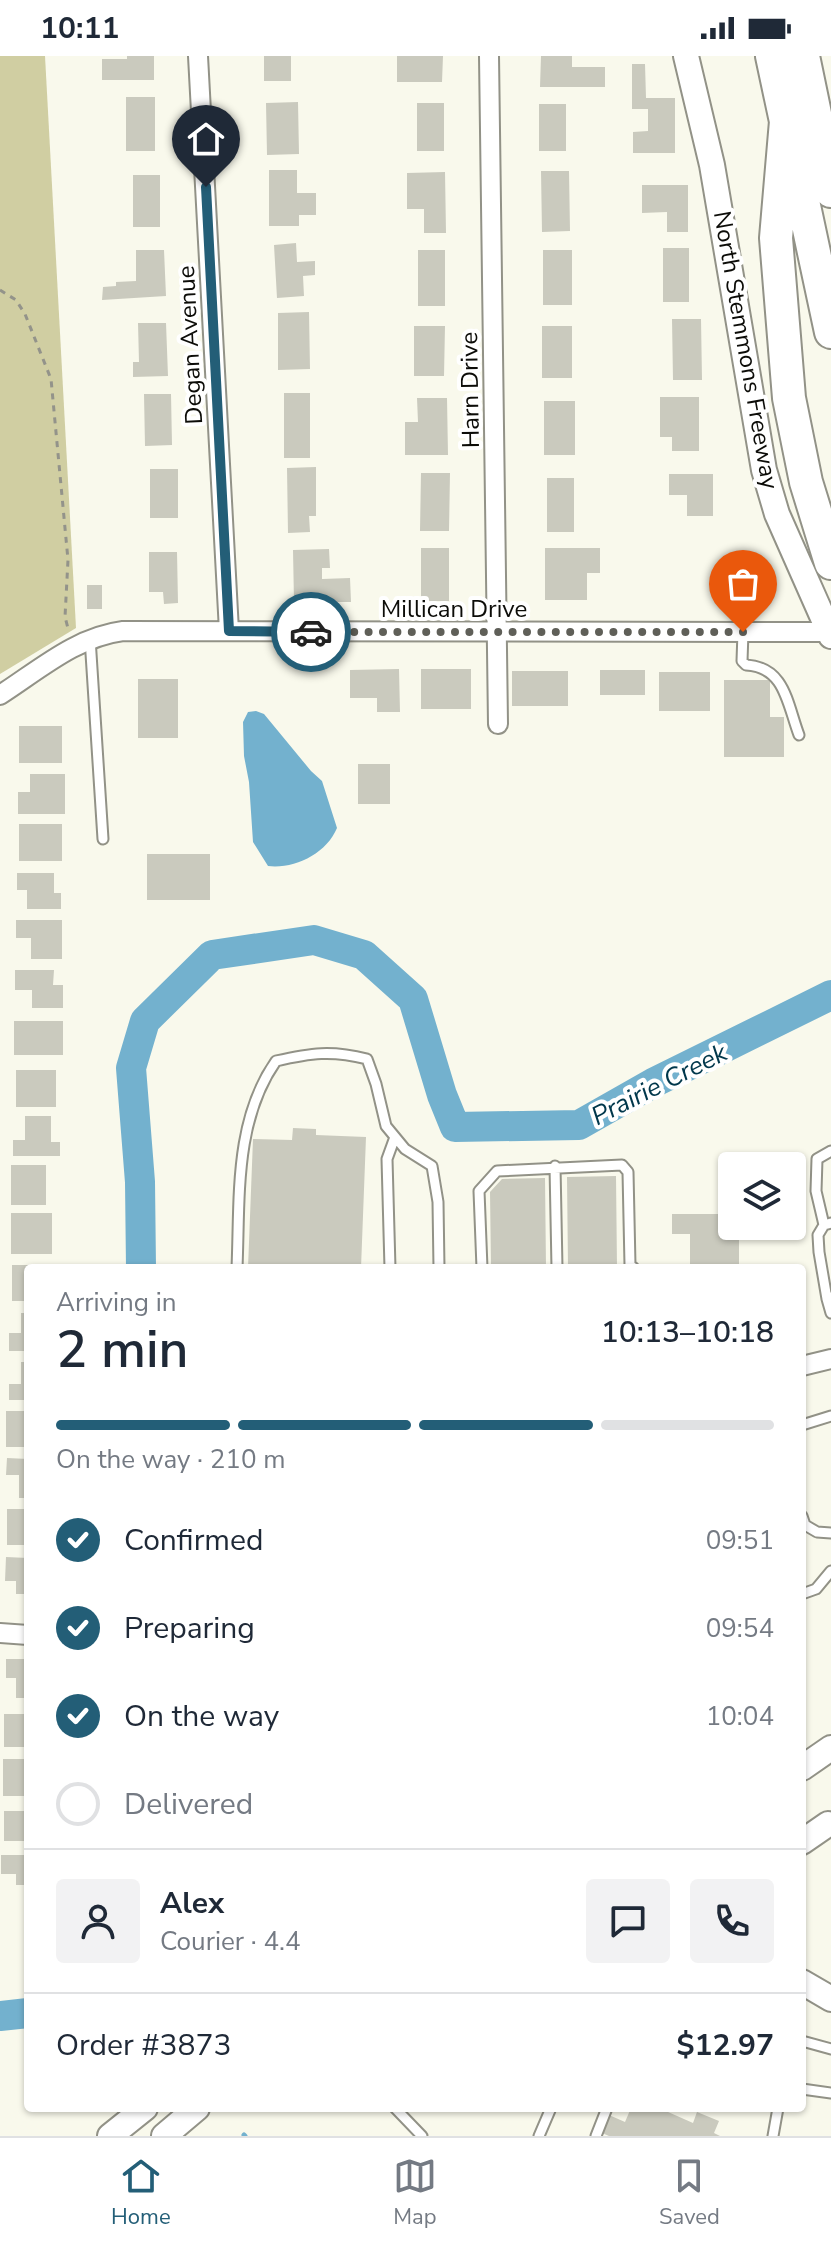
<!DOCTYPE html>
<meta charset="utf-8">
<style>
body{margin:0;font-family:"Nunito Sans",sans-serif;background:#f2f2f3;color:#1f2937;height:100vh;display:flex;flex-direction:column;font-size:30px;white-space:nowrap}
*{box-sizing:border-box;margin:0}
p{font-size:26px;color:#747a83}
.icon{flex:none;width:44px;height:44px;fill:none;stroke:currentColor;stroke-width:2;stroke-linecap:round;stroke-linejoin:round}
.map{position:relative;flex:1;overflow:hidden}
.panel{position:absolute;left:24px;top:1208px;width:782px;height:848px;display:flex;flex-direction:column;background:#fff;border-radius:8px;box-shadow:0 2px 6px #0004}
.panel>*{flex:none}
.fabs{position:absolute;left:718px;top:1096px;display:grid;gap:16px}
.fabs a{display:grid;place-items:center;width:88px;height:88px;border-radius:8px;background:#fff;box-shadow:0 2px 6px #0004;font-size:40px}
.pin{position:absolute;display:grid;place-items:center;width:68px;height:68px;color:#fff;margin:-82px -34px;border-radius:50% 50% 50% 0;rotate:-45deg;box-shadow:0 0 8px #0007}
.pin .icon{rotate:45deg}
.courier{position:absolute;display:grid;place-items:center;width:80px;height:80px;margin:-40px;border:6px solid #235e77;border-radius:50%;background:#fff;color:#222;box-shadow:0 2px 10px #0007}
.overview em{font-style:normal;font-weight:600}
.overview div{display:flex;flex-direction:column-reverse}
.overview{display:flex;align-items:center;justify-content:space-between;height:136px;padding:0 32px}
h1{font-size:52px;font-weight:600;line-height:60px}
.bar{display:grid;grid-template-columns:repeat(4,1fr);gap:12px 8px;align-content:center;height:96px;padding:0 32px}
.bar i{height:10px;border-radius:6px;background:#e0e1e3}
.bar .on{background:#235e77}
.bar p{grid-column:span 4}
.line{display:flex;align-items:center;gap:20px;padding:0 32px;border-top:2px solid #e0e1e3}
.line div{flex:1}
.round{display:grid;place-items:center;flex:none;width:84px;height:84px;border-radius:8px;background:#f2f2f3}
ol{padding:0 32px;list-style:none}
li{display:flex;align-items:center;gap:24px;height:88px}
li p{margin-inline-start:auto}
li .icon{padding:8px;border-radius:50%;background:#235e77;color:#fff;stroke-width:4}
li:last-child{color:#747a83}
li i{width:44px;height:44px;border:4px solid #e0e1e3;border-radius:50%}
.status{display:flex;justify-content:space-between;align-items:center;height:56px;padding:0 40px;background:#fff;direction:ltr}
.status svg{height:22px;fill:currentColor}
.tabs{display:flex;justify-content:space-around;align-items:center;height:112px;border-top:2px solid #e0e1e3;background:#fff;font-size:22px;color:#747a83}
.tabs a{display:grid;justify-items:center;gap:4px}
.tabs .on{color:#235e77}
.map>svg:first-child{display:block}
.green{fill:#d0cea2}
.water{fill:#73b1ce}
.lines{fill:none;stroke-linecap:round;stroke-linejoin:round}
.stream{stroke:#73b1ce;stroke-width:5}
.river{stroke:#73b1ce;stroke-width:30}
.building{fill:#cacabe}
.service-casing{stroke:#929287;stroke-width:13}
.minor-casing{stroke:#929287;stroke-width:22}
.secondary-casing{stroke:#929287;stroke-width:28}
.motorway-casing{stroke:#929287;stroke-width:36}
.path{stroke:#93938a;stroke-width:3;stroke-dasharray:6 6;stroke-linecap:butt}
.service{stroke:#fff;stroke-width:9}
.minor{stroke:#fff;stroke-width:18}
.secondary{stroke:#fff;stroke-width:24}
.motorway{stroke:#fff;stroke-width:32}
.done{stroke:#5f5f58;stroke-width:8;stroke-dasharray:0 14.4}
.route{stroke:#235e77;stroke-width:10}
.labels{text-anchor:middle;stroke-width:8;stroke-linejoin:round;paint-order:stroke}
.street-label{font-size:24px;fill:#0c0c08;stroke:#fff}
.water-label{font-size:26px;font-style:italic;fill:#00374b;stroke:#fff}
</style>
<div class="status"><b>10:11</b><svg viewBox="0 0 49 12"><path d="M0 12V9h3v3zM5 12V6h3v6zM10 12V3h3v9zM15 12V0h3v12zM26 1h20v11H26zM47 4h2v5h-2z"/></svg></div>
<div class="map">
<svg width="831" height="2080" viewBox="0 0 831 2080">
<rect width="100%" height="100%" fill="#f9f9ec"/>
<path class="green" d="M0,0H45L76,572L0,618Z"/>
<path class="water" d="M256,655L264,658L311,715L322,725L337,772C326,798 295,813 268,810L253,786L249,726L244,700L243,666L248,656Z"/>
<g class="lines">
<path class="stream" d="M244,2079L245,2080"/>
<path class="river" d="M141,1212L140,1126L131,1012L145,965L212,899L314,884L364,899L413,943L442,1039L455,1071L579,1069L653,1027L831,939
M0,1960L28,1957"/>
</g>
<path class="building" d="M127,0H154V24H102V3H127Z
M264,0H291V25H264Z
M397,0H443L442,26H397Z
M541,0H572V11H605V31H540Z
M632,8H645L646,42H675V97H633V76L648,75V53H632Z
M126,41H155V95H126Z
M298,46L299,98L267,99L266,47Z
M417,47H444V95H417Z
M539,48H566V95H539Z
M269,114H297V137H316V159H299V170H269Z
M541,115H569L570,175L542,176Z
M445,116L446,177H424V153H407V117Z
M133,119H160V171H133Z
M642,129H688V176H667V156L642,157Z
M296,187L297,206L315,205V219L303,220L304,240L277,242L274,189Z
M663,192H689V246H663Z
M136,194H164L166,240L102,244L103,231L116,230V226L136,225Z
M418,194H445V250H418Z
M543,194H572V249H543Z
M309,256L310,313L278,314V257Z
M672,263H701L702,324H673Z
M138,267H166L168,320L133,321V306H139Z
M414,270H445L444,320H414Z
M542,270H572V322H542Z
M284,337H310V402H284Z
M144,338H171L172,389L145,390Z
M660,341H699V395H672V381H660Z
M417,342H447L448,399H405V366H418Z
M544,345H575V399H544Z
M316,411V460H309L310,476L288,477L287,412Z
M150,413H178V462H150Z
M421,417H450L449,475H420Z
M669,418H713V460H687V439H669Z
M547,422H574V476H547Z
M421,492H449V545H421Z
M545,492H600V517H587V544H545Z
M329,493L330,512H322V523L350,522L351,546H294L293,494Z
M149,496H177L178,547L164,548L163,536H149Z
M87,529H102V553H87Z
M399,613L400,656H377V642H350V614Z
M421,613H471V653H421Z
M600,614H645V639H600Z
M512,615H568V650H512Z
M659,616H710V655H659Z
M138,623H178V682H138Z
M724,624H770V661H784V701H724Z
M19,670H62V707H19Z
M358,708H390V748H358Z
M30,718H65V758H18V736H30Z
M19,768H62V805H19Z
M147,798H210V844H147Z
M17,817H54V837H61V853H27V834H17Z
M16,864H62V903H31V882H16Z
M15,914H54L53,929H63V952H32V934H15Z
M14,965H63V999H14Z
M16,1014H56V1051H16Z
M25,1060H51V1086H60V1100H13V1084H25Z
M293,1072L316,1073V1079L366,1081L361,1212H248L253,1083L292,1084Z
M11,1109H46V1149H11Z
M616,1120L617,1212H568L567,1121Z
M545,1122L546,1212H491L490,1136L502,1123Z
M11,1157H52V1198H11Z
M672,1158H732V1170H739V1212H690V1178H672Z
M12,1209H58V1212H28V1245H12Z
M21,1257H28V1295H9V1277H21Z
M21,1306H28V1344H9V1328H21Z
M6,1355H28V1391H6Z
M7,1402L28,1403V1442H19V1419H6Z
M7,1453H28V1486H24V1489H7Z
M6,1501L28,1502V1538H16V1525H5Z
M6,1603H28V1642H16V1622H6Z
M4,1658H28V1691H4Z
M3,1703H28V1740H3Z
M4,1755H28V1785H4Z
M1,1799H28V1829H16V1818H1Z
M631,2052H659L693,2067L697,2056L719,2065L714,2077L720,2080H609L602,2077L609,2059L625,2066Z"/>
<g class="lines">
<defs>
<path id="service" d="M743,576L742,605L746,609C785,611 787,647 799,679
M90,582L103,783
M555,1110L557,1212
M824,1169L816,1135L817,1103L831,1095
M237,1212C240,1141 234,1065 276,1005C311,997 331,994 367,1003L376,1028L386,1070L405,1093L432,1110L438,1146L439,1212
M390,1212L387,1103L395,1081
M482,1212L479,1135L497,1115L622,1109L628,1116L630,1209L634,1212
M831,1241L827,1243L831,1257
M827,1243L819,1196L818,1179L824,1169L831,1167
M802,1369L831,1360
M802,1460L805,1469L817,1476L831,1477
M802,1538L816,1533L831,1515
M802,1985L831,1993
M802,2033L831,2037
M395,2052L422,2080
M539,2080L551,2052
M596,2080L607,2052
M773,2080L778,2052"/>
<path id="minor" d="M198,0L229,575
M489,0L498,668
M0,639C39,614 76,581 123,575L829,576
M802,1310L831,1303
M0,1577L28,1579"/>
<path id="secondary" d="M686,0L712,109L764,414L777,458L831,580
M802,1712L831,1692
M802,1786L828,1768
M802,1926L831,1943
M110,2080L145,2052
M164,2080L197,2052"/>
<path id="motorway" d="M772,0L831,276
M803,0L831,135
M786,65L776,182L789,342L806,426L831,507"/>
</defs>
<use href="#service" class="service-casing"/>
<use href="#minor" class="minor-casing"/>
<use href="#secondary" class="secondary-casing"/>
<use href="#motorway" class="motorway-casing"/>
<path class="path" d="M0,234L16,244L25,258L51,323L68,504L65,561L69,576"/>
<use href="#service" class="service"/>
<use href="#minor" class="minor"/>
<use href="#secondary" class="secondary"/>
<use href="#motorway" class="motorway"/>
</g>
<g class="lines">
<path class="done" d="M311,576H743"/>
<path class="route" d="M206,131L229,575L311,576"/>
</g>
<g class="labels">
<g class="street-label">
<text transform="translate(190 289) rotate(-93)" y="8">Degan Avenue</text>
<text transform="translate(746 294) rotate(80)" y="8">North Stemmons Freeway</text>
<text transform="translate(470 334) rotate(-91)" y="8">Harn Drive</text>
<text x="454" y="561">Millican Drive</text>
</g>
<g class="water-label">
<text transform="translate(659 1028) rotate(-27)" y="9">Prairie Creek</text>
</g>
</g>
</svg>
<div class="fabs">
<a><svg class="icon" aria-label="layers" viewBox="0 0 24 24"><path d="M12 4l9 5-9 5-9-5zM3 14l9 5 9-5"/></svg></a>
</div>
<div class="pin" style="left:743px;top:576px;background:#ea580c"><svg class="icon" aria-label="bag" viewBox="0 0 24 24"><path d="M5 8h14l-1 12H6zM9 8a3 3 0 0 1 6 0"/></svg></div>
<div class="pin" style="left:206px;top:131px;background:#1f2937"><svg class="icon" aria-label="home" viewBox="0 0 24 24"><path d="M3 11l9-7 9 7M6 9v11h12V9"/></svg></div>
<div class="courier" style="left:311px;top:576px"><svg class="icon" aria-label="car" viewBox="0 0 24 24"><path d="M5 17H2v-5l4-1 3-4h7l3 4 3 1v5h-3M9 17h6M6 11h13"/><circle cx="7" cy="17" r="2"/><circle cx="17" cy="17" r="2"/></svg></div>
<section class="panel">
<div class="overview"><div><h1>2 min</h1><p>Arriving in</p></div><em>10:13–10:18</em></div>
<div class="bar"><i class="on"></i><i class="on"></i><i class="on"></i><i></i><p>On the way · 210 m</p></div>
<ol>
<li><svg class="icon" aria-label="check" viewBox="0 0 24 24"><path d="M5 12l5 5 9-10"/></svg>Confirmed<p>09:51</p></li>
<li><svg class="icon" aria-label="check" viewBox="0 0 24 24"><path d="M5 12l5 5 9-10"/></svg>Preparing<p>09:54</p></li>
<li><svg class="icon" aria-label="check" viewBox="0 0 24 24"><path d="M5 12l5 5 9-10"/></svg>On the way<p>10:04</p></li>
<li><i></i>Delivered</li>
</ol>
<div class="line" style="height:144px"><a class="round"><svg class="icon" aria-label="person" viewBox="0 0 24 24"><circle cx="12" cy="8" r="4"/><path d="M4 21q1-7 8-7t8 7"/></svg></a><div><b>Alex</b><p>Courier · 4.4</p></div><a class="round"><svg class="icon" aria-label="chat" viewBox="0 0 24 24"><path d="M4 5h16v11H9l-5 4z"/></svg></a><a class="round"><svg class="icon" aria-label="phone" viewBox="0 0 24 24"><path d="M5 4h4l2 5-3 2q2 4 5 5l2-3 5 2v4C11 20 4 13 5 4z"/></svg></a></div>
<div class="line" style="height:104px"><div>Order #3873</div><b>$12.97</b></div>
</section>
</div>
<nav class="tabs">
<a class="on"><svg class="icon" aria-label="home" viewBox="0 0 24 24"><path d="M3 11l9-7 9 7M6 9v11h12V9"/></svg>Home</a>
<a><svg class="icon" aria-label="map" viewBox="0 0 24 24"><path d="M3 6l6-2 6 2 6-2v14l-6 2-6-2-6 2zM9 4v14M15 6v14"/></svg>Map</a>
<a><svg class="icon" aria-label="saved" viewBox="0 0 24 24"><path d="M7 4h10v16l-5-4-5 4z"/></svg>Saved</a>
</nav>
